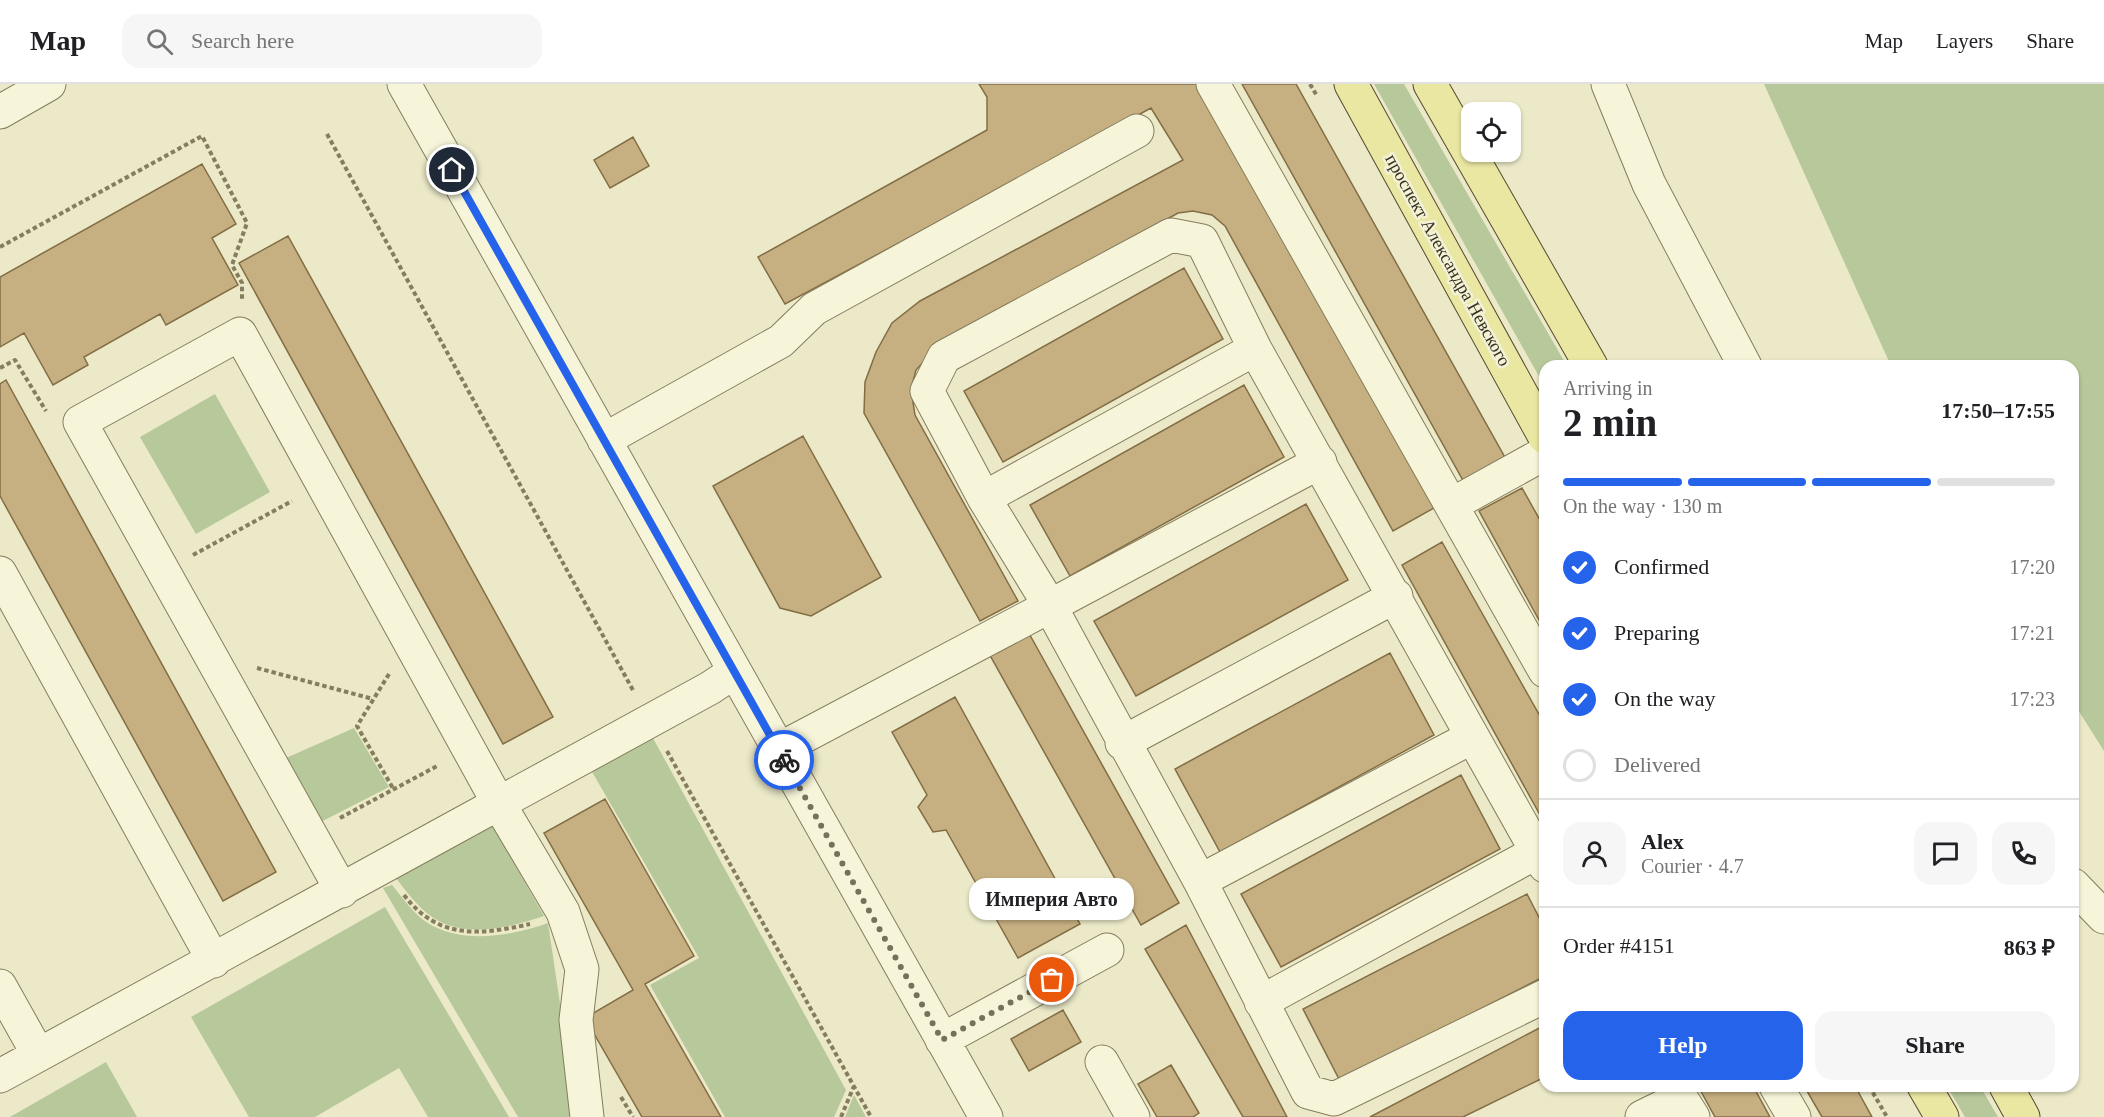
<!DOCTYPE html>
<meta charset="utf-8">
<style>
body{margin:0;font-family:Georgia,serif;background:#f6f6f6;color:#202124;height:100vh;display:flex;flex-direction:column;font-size:22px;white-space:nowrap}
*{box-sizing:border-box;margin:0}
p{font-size:20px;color:#757577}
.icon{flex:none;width:33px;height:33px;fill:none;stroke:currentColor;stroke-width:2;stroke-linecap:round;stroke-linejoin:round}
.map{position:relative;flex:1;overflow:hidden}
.panel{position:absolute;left:1539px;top:276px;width:540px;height:732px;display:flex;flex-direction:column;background:#fff;border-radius:18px;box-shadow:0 2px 4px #0004}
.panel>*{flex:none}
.controls{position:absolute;left:1461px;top:18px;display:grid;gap:12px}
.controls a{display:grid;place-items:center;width:60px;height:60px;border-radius:12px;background:#fff;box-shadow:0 2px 4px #0004;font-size:30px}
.pin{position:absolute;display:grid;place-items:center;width:51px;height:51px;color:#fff;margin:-26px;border:3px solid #fff;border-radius:50%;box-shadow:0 2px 6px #0007}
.courier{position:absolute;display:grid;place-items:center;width:60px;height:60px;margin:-30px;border:4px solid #2563eb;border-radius:50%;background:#fff;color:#222;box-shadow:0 2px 8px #0007}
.bubble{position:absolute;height:42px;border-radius:18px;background:#fff;box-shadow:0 2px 4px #0004;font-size:20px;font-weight:700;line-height:42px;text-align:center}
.headline em{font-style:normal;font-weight:700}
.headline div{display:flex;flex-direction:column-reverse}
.headline{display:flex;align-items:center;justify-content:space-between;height:102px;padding:0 24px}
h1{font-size:39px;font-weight:700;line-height:45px}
.bar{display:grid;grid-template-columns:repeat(4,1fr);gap:9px 6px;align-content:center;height:72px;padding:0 24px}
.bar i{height:8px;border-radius:4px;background:#e0e0e0}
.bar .on{background:#2563eb}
.bar p{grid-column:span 4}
.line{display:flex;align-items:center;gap:15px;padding:0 24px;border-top:2px solid #e0e0e0}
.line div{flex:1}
.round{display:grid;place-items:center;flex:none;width:63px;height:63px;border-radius:18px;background:#f6f6f6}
ol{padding:0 24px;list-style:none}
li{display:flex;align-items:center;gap:18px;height:66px}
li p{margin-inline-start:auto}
li .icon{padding:6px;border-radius:50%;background:#2563eb;color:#fff;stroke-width:4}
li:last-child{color:#757577}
li i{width:33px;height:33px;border:3px solid #e0e0e0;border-radius:50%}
.cta{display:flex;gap:12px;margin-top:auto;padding:12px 24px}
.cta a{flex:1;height:69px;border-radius:18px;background:#2563eb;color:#fff;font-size:24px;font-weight:700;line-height:69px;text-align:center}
.cta a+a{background:#f6f6f6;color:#202124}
header{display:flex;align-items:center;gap:36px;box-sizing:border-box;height:84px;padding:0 30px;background:#fff;border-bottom:2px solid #e0e0e0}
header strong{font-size:28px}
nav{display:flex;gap:33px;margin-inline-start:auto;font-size:21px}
.search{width:420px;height:54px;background:#f6f6f6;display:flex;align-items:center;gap:15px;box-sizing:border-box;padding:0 21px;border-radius:18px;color:#757577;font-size:22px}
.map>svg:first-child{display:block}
.green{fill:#b7c89b}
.building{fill:#c6af80;stroke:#826d45;stroke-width:1.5}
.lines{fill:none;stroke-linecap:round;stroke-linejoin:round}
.minor-casing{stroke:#857d5e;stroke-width:35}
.major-casing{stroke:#534a31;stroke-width:35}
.path{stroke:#857d5e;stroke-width:4;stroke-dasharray:4.5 3;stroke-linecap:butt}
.minor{stroke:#f6f5d9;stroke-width:33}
.major{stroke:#eae7a2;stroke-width:33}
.done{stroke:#75715a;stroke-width:6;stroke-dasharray:0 10.8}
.route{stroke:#2563eb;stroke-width:8}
.labels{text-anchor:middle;stroke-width:5;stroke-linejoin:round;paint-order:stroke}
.street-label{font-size:18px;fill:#363120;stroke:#f3f2d6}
</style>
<header>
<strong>Map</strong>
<div class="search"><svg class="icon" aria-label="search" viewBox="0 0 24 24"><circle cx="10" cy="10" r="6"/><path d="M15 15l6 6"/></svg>Search here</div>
<nav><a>Map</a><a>Layers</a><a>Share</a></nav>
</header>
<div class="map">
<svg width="2104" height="1033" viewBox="0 0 2104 1033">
<rect width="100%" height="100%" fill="#ebe9c7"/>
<path class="green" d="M1374,0H1404L1567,282H1545V303Z
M1764,0H2104V667L2073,618V282H1891Z
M215,310L270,408L196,450L140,353Z
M354,644L389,703L313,742L277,678Z
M648,645L846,1006L834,1033H725L650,901L699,874L587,679Z
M487,731L544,832C508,844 461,856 428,830C413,818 401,800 389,785Z
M392,801C402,813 413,829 426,838C461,861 512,852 548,839L577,1033H518L383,804Z
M385,823L509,1033H428L399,984L315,1033H249L191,933Z
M106,978L137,1033H10Z
M1947,1002H1980L1998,1033H1965Z
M854,1011L866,1033H845Z"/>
<path class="building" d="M979,0H1196L1434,424L1393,447L1225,142L1212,131L1193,127L1178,129L935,265L916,286L911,305L915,331L1018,517L980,537L864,329L865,298L876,268L892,239L920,217L1183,76L1151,24L785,220L758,173L987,46V13Z
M1242,0H1296L1507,377L1465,400Z
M633,53L649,82L610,104L594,76Z
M202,80L236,140L212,154L238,201L166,241L160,230L84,273L88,281L53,301L24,249L0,263V193Z
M288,152L553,633L503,660L239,179Z
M1184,184L1223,255L1003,378L964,307Z
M6,296L276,788L223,817L0,412V300Z
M1244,301L1284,373L1070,492L1030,421Z
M803,352L881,493L811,532L780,524L713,402Z
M1522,404L1545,445V547L1479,427Z
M1306,420L1348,496L1136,612L1094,537Z
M1442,458L1545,641V740L1402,481Z
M1026,544L1179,819L1141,841L987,566Z
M1390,569L1434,651L1220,768L1175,685Z
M955,613L1080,840L1018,874L946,746L933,748L918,723L927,711L892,648Z
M1461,691L1500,765L1281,883L1241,810Z
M605,715L694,872L645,900L721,1033H642L585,934L633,906L544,749Z
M1527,810L1545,845V892L1340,997L1303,925Z
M1186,841L1287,1033H1243L1145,865Z
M1063,926L1081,958L1029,987L1011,955Z
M1545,941V993L1463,1033H1370Z
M1171,981L1199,1029L1193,1033H1157L1138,1000Z
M1698,1002H1753L1770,1033H1715Z
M1804,1002H1855L1872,1033H1822Z"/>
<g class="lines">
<defs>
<path id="minor" d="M404,0L986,1033
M1213,0L1545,587
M1608,0L1649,100L1745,282
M0,28L49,0
M604,356L781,257L814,225L1137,47
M1320,378L1050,522L984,414L927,307L944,273L1171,151L1202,157L1255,265L1545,782
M984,414L1255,265
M1453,420L1545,369
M0,489L214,877
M1122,659L1396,512
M778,666L1050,522L1200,797L1308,1008L1334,1015L1545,912
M1200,797L1472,653
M2073,801L2104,833
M342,807L80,338L240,250L499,720L563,828L582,885L576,936L587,1033
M0,902L38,970
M1261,918L1537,768
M942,956L1107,866
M1102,978L1133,1033
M0,992L710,604L734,588
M1776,1002L1794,1033
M1642,1033L1681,1014L1693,1033"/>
<path id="major" d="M1351,0L1545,353
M1430,0L1591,282
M1924,1002L1942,1033
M2006,1002L2023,1033"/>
</defs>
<use href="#minor" class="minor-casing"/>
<use href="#major" class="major-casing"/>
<path class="path" d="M1310,0L1317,12
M327,50L634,608
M0,163L202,52L247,139L232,181L242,199V215
M0,284L15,276L46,327
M193,471L292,417
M257,584L373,615
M389,590L357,642L394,706
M667,667L871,1033
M340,734L439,681
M404,811C438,856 480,851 530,840
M1869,1002L1887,1033
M621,1013L633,1033
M841,1033L854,1002"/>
<use href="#minor" class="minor"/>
<use href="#major" class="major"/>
</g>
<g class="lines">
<path class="done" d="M784,676L942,956L1052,896"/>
<path class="route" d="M452,86L784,676"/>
</g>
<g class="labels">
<g class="street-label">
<text transform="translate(1448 176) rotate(61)" y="6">проспект Александра Невского</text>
</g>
</g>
</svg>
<div class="controls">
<a><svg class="icon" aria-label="locate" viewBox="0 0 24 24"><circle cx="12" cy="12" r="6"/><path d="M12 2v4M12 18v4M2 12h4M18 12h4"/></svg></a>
</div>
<div class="pin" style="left:1052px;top:896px;background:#ea580c"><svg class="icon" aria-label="bag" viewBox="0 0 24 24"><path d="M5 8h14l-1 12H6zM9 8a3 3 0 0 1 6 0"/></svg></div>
<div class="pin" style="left:452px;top:86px;background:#1f2937"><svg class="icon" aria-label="home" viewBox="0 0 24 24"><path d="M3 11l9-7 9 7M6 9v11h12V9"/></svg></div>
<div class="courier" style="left:784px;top:676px"><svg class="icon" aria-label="bike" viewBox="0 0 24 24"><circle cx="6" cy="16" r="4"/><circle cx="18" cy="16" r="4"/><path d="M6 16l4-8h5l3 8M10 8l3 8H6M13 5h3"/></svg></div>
<div class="bubble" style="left:969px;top:794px;width:165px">Империя Авто</div>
<section class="panel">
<div class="headline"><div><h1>2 min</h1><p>Arriving in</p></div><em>17:50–17:55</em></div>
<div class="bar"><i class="on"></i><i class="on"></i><i class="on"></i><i></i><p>On the way · 130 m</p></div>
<ol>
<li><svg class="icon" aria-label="check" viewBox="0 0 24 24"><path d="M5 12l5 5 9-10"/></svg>Confirmed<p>17:20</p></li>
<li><svg class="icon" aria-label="check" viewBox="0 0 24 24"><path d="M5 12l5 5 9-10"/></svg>Preparing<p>17:21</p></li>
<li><svg class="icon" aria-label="check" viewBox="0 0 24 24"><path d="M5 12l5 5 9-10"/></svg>On the way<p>17:23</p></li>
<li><i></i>Delivered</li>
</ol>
<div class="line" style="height:108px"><a class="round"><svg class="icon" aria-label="person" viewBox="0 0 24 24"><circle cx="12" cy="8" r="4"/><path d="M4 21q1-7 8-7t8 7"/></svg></a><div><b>Alex</b><p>Courier · 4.7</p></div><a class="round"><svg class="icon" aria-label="chat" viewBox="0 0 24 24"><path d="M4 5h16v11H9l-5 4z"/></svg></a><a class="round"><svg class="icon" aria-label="phone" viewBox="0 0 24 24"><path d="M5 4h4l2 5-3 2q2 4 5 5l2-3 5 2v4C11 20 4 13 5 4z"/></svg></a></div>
<div class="line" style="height:78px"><div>Order #4151</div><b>863 ₽</b></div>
<div class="cta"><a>Help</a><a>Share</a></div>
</section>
</div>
